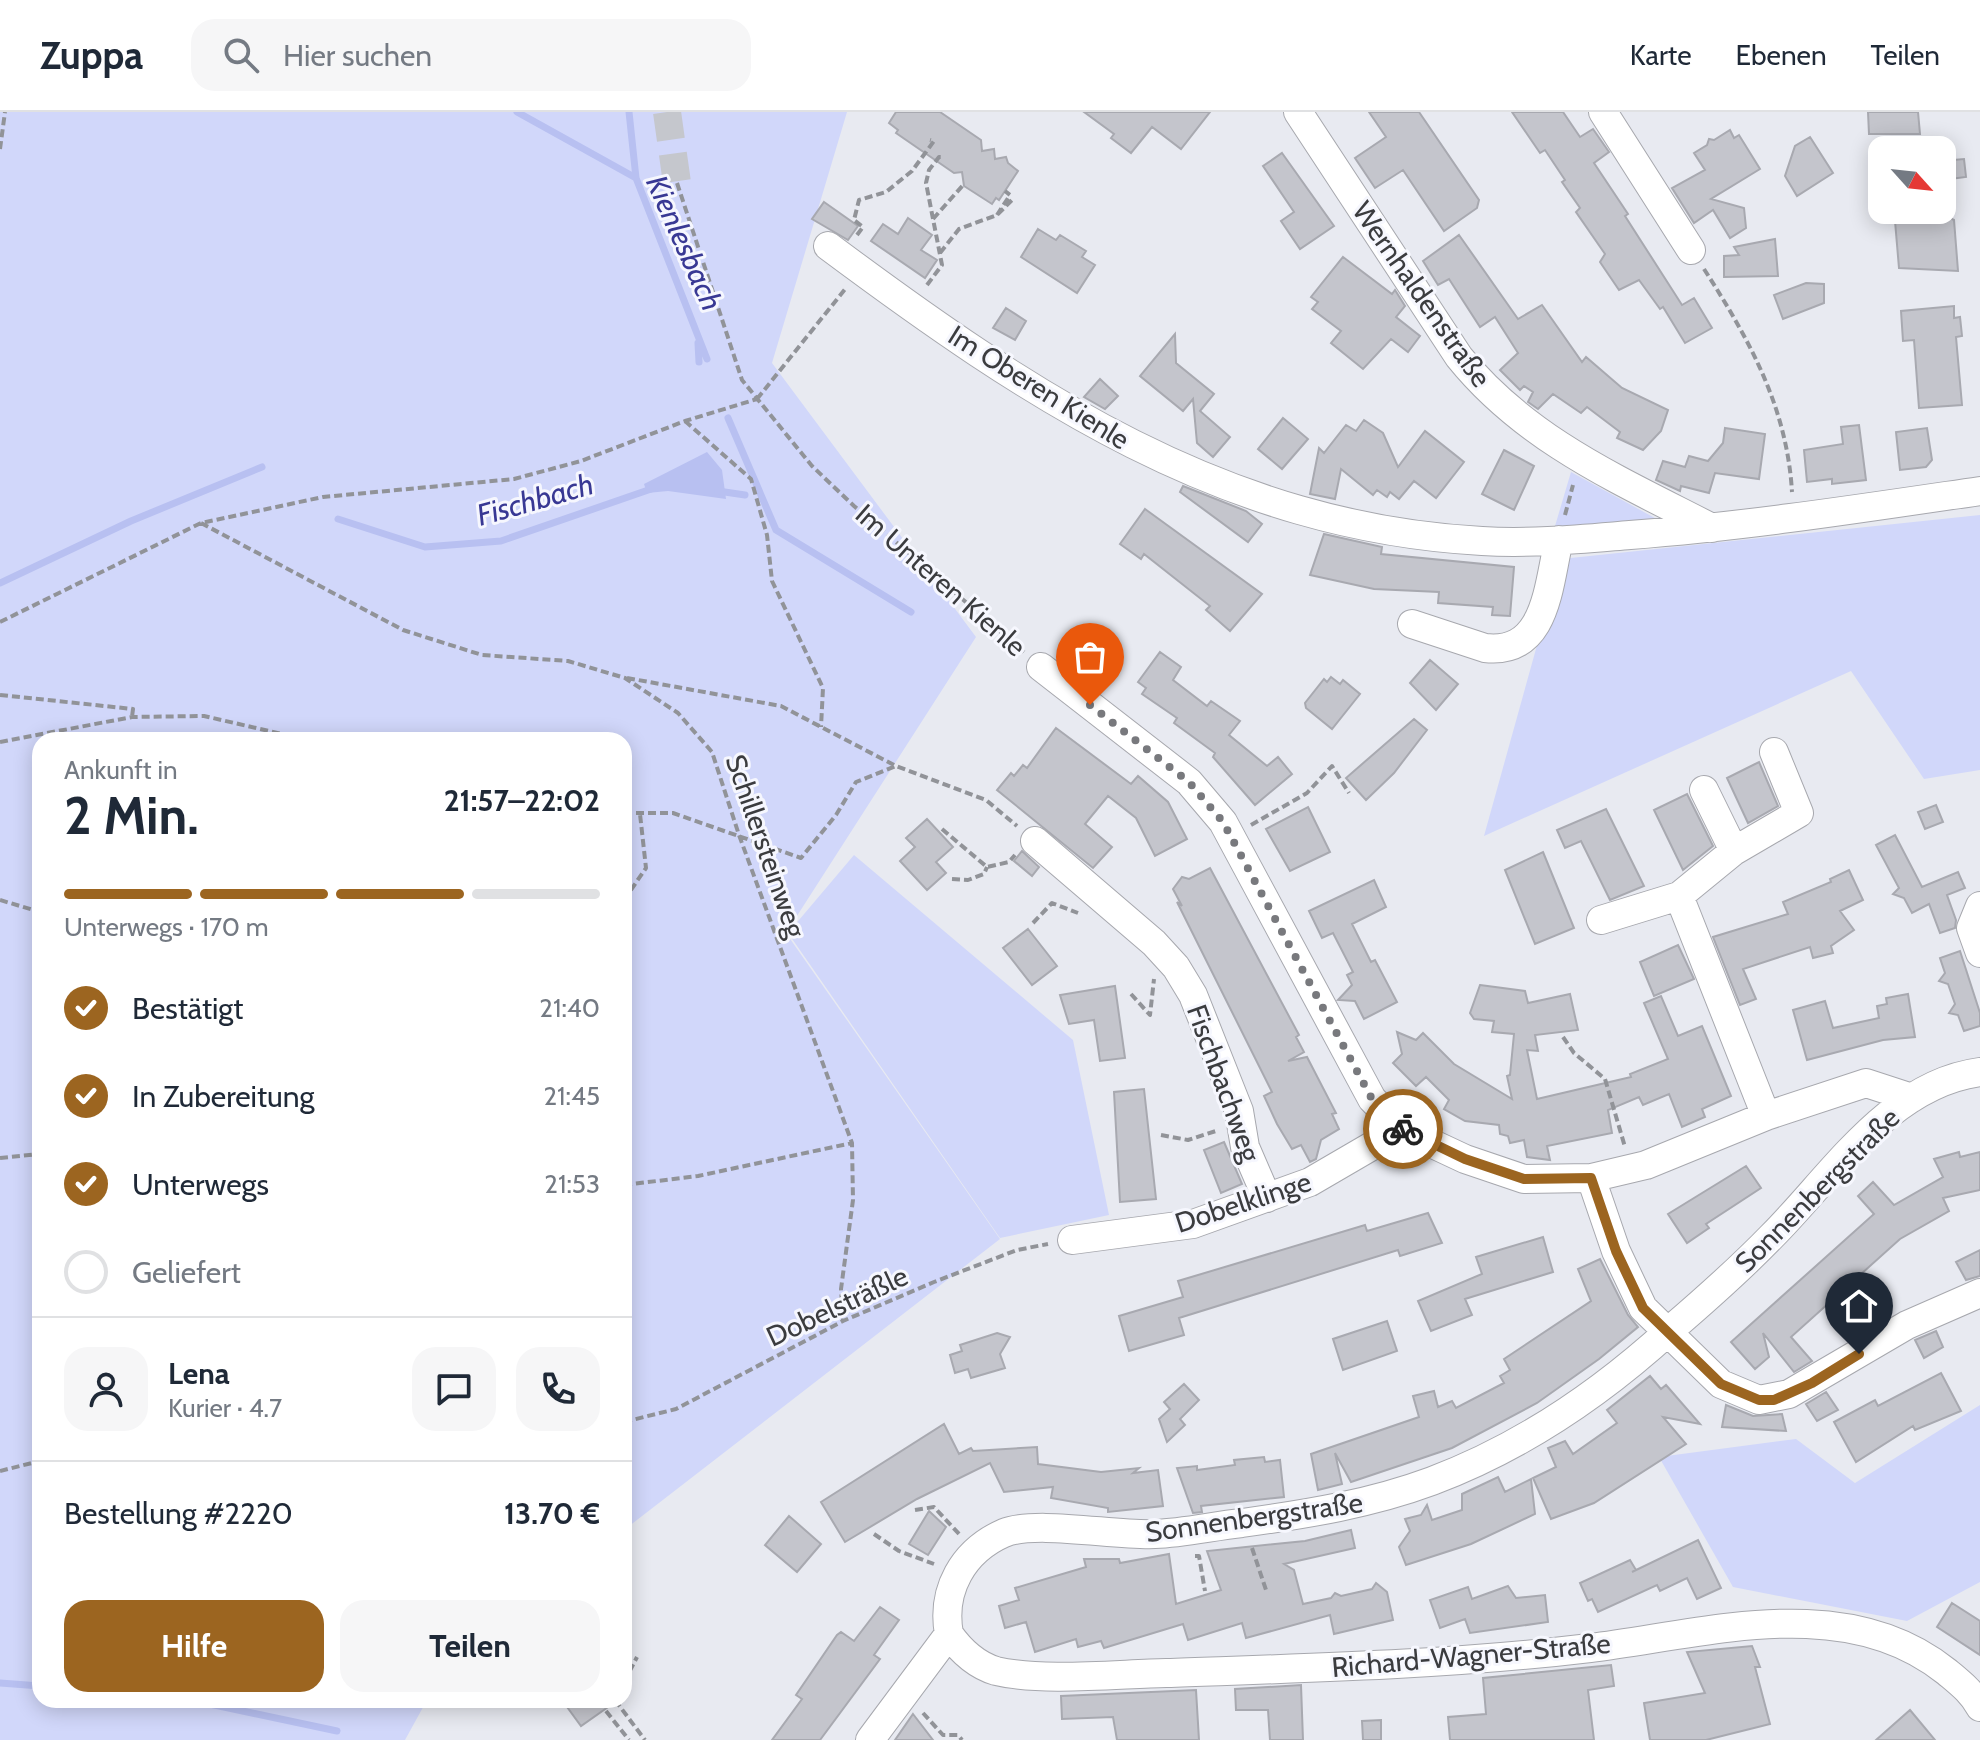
<!DOCTYPE html>
<html lang="de">
<meta charset="utf-8">
<style>
body{margin:0;font-family:Cabin,sans-serif;background:#f6f6f7;color:#1f2937;height:100vh;display:flex;flex-direction:column;font-size:30px;white-space:nowrap}
*{box-sizing:border-box;margin:0}
p{font-size:26px;color:#747a83}
.icon{flex:none;width:44px;height:44px;fill:none;stroke:currentColor;stroke-width:2;stroke-linecap:round;stroke-linejoin:round}
.map{position:relative;flex:1;overflow:hidden}
.details{position:absolute;left:32px;top:620px;width:600px;height:976px;display:flex;flex-direction:column;background:#fff;border-radius:24px;box-shadow:0 4px 20px #0003}
.details>*{flex:none}
.needle{width:52px;rotate:117deg}
.buttons{position:absolute;left:1868px;top:24px;display:grid;gap:16px}
.buttons a{display:grid;place-items:center;width:88px;height:88px;border-radius:16px;background:#fff;box-shadow:0 4px 20px #0003;font-size:40px}
.pin{position:absolute;display:grid;place-items:center;width:68px;height:68px;color:#fff;margin:-82px -34px;border-radius:50% 50% 50% 0;rotate:-45deg;box-shadow:0 0 8px #0007}
.pin .icon{rotate:45deg}
.courier{position:absolute;display:grid;place-items:center;width:80px;height:80px;margin:-40px;border:6px solid #9c6520;border-radius:50%;background:#fff;color:#222;box-shadow:0 2px 10px #0007}
.overview em{font-style:normal;font-weight:800}
.overview div{display:flex;flex-direction:column-reverse}
.overview{display:flex;align-items:center;justify-content:space-between;height:136px;padding:0 32px}
h1{font-size:52px;font-weight:800;line-height:60px}
.bar{display:grid;grid-template-columns:repeat(4,1fr);gap:12px 8px;align-content:center;height:96px;padding:0 32px}
.bar i{height:10px;border-radius:6px;background:#e0e1e3}
.bar .selected{background:#9c6520}
.bar p{grid-column:span 4}
.line{display:flex;align-items:center;gap:20px;padding:0 32px;border-top:2px solid #e0e1e3}
.line div{flex:1}
.round{display:grid;place-items:center;flex:none;width:84px;height:84px;border-radius:24px;background:#f6f6f7}
ol{padding:0 32px;list-style:none}
li{display:flex;align-items:center;gap:24px;height:88px}
li p{margin-inline-start:auto}
li .icon{padding:8px;border-radius:50%;background:#9c6520;color:#fff;stroke-width:4}
li:last-child{color:#747a83}
li i{width:44px;height:44px;border:4px solid #e0e1e3;border-radius:50%}
.cta{display:flex;gap:16px;margin-top:auto;padding:16px 32px}
.cta a{flex:1;height:92px;border-radius:24px;background:#9c6520;color:#fff;font-size:32px;font-weight:800;line-height:92px;text-align:center}
.cta a+a{background:#f6f6f7;color:#1f2937}
header{display:flex;align-items:center;gap:48px;box-sizing:border-box;height:112px;padding:0 40px;background:#fff;border-bottom:2px solid #e0e1e3}
header strong{font-size:38px}
nav{display:flex;gap:44px;margin-inline-start:auto;font-size:28px}
.search{width:560px;height:72px;background:#f6f6f7;display:flex;align-items:center;gap:20px;box-sizing:border-box;padding:0 28px;border-radius:24px;color:#747a83;font-size:30px}
.map>svg:first-child{display:block}
.green{fill:#d1d7fa}
.water{fill:#b8c0f1}
.lines{fill:none;stroke-linecap:round;stroke-linejoin:round}
.stream{stroke:#b8c0f1;stroke-width:7}
.building{fill:#c4c5cc;stroke:#a8a9b0;stroke-width:2}
.minor-tunnel{stroke:#c5c7cd;stroke-width:28;stroke-dasharray:28 14;stroke-linecap:butt}
.minor-casing{stroke:#a7a8ae;stroke-width:30}
.path{stroke:#919398;stroke-width:4;stroke-dasharray:8 4;stroke-linecap:butt}
.minor{stroke:#fff;stroke-width:28}
.done{stroke:#78797d;stroke-width:8;stroke-dasharray:0 14.4}
.route{stroke:#9c6520;stroke-width:10}
.labels{text-anchor:middle;stroke-width:6;stroke-linejoin:round;paint-order:stroke}
.street-label{font-size:28px;fill:#3b3c3f;stroke:#f6f7fe}
.water-label{font-size:30px;font-style:italic;fill:#383894;stroke:#f6f7fe}
</style>
<header>
<strong>Zuppa</strong>
<div class="search"><svg class="icon" aria-label="search" viewBox="0 0 24 24"><circle cx="10" cy="10" r="6"/><path d="M15 15l6 6"/></svg>Hier suchen</div>
<nav><a>Karte</a><a>Ebenen</a><a>Teilen</a></nav>
</header>
<div class="map">
<svg width="1980" height="1628" viewBox="0 0 1980 1628">
<rect width="100%" height="100%" fill="#e8eaf1"/>
<path class="green" d="M0,0H847L772,251L976,525L786,821L1000,1127L624,1418V628H40V1588H427L405,1628H0Z
M1571,360L1673,416L1550,431Z
M1980,403V658L1924,667L1851,559L1484,724L1561,447Z
M854,743L1073,928L1109,1103L1000,1126L788,821Z
M1980,1293V1470L1907,1509L1733,1475L1659,1345L1796,1327L1855,1371Z"/>
<path class="water" d="M707,340L722,358L726,387L668,379L647,381L644,372Z"/>
<g class="lines">
<path class="stream" d="M517,0L636,66L707,247
M629,0L636,66
M698,231L699,250
M728,306L776,418L911,500
M718,379L745,383
M338,407L425,435L501,429L654,376
M0,471L131,409L262,355
M0,1571L40,1574
M191,1588L337,1619"/>
</g>
<path class="building" d="M896,0H940L981,28L982,39L994,37L995,47L1006,45L1008,51L1018,59L999,88L996,86L992,92L964,74L962,60L954,61L896,21L898,18L889,11Z
M1084,0H1210L1181,37L1152,15L1131,41L1111,26L1114,22Z
M1369,0H1419L1479,88L1477,96L1444,119L1403,58L1375,76L1355,46L1386,25Z
M1512,0H1563L1580,25L1593,17L1609,40L1594,51L1628,102L1625,104L1682,193L1694,186L1712,216L1685,231L1663,195L1660,197L1639,168L1619,178L1600,150L1605,142L1576,100L1580,96L1562,70L1565,68L1545,38L1540,41Z
M1868,0H1918L1920,22H1869Z
M1730,18L1734,26L1739,23L1760,57L1711,87L1744,96L1746,116L1730,126L1713,98L1694,111L1672,76L1705,58L1694,41L1707,33L1709,27L1714,28Z
M1810,25L1833,61L1797,84L1785,64L1795,34Z
M1282,41L1334,114L1300,137L1281,109L1294,100L1263,54Z
M1964,47L1966,65L1942,68V49Z
M824,90L858,114L848,128L812,107Z
M1946,104L1954,108L1958,159L1899,156L1895,109Z
M908,106L932,123L921,138L937,148L925,166L871,129L883,112L898,122Z
M1038,117L1056,128L1060,123L1086,139L1082,145L1095,153L1077,181L1021,145Z
M1459,123L1518,207L1542,193L1582,250L1586,245L1622,276L1668,298L1661,319L1643,338L1617,326L1620,320L1587,295L1581,301L1553,282L1538,297L1528,290L1533,280L1524,274L1520,278L1500,258L1518,241L1495,205L1480,215L1449,167L1438,173L1423,149Z
M1775,127L1778,164L1724,165V144L1739,143L1734,135Z
M1343,145L1392,182L1395,178L1405,194L1396,205L1420,224L1408,240L1391,227L1363,257L1331,231L1341,219L1312,197L1318,190L1311,185Z
M1806,171L1824,172V191L1783,207L1774,183Z
M1954,194V206L1960,205L1962,224L1956,225L1962,293L1919,296L1914,228L1903,229L1901,199Z
M1006,196L1026,209L1015,228L993,216Z
M1175,222L1176,251L1214,282L1200,299L1230,325L1213,345L1197,331L1193,287L1183,299L1140,264Z
M1100,267L1118,284L1105,297L1084,285Z
M1283,306L1308,327L1282,357L1258,337Z
M1364,308L1383,321L1398,355L1425,319L1464,350L1436,386L1414,369L1399,387L1390,380L1387,385L1377,378L1373,383L1341,357L1335,387L1310,382L1319,336L1324,341L1346,313L1356,319Z
M1859,313L1866,368L1832,372V367L1807,370L1804,338L1843,332L1841,315Z
M1725,316L1765,322L1759,367L1715,361L1709,381L1681,374L1680,379L1656,368L1663,349L1685,355L1689,344L1708,349L1723,331Z
M1927,316L1932,348L1926,355L1900,358L1896,320Z
M1504,338L1534,354L1514,398L1482,382Z
M1183,374L1246,399L1262,412L1248,430L1180,380Z
M1145,397L1262,482L1230,519L1206,498L1210,494L1144,442L1141,447L1120,432Z
M1324,422L1382,435L1381,442L1514,455L1510,504L1492,503L1493,495L1438,491L1439,480L1374,477L1310,463Z
M1160,540L1181,555L1173,568L1207,594L1211,589L1240,609L1229,623L1267,654L1278,645L1292,662L1255,693L1213,645L1215,641L1174,611L1177,606L1142,582L1146,576L1138,570Z
M1430,548L1458,572L1436,598L1410,571Z
M1331,565L1340,572L1343,568L1360,582L1332,617L1306,596L1305,591L1324,567L1327,570Z
M1414,607L1427,618L1394,661L1366,688L1346,666Z
M1056,616L1131,672L1138,664L1168,690L1187,727L1155,744L1136,706L1108,684L1085,712L1112,735L1093,756L997,678L1011,661L1014,664L1023,653L1027,656Z
M1759,650L1778,694L1748,711L1727,666Z
M1687,682L1713,734L1683,758L1654,698Z
M1936,693L1943,710L1925,717L1918,700Z
M1308,695L1330,740L1290,759L1266,717Z
M1606,697L1644,774L1610,788L1581,729L1565,736L1557,718Z
M927,707L953,735L936,750L946,761L927,778L900,749L915,735L906,726Z
M1895,723L1922,775L1958,760L1965,776L1947,783L1956,808L1955,816L1940,821L1929,792L1912,801L1904,786L1893,782L1899,776L1876,733Z
M1022,739L1039,755L1032,764L1014,749Z
M1543,740L1574,816L1535,832L1505,758Z
M1210,756L1299,923L1296,925L1304,940L1288,949L1307,945L1336,1001L1332,1002L1339,1017L1321,1028L1316,1047L1310,1050L1301,1033L1292,1037L1277,1012L1264,984L1272,980L1177,790L1182,794L1173,777L1182,765L1189,767Z
M1849,758L1863,788L1840,799L1854,818L1831,834L1833,841L1813,846L1810,835L1743,857L1756,887L1740,893L1713,825L1788,802L1783,790L1831,770L1830,767Z
M1374,768L1386,795L1352,812L1371,850L1375,848L1397,890L1364,907L1355,889L1338,888L1352,873L1347,863L1353,860L1333,821L1322,826L1309,799Z
M1028,817L1057,854L1032,873L1003,836Z
M1678,833L1694,867L1654,884L1640,850Z
M1960,839L1980,901V914L1964,919L1958,903L1949,901L1955,892L1948,872L1939,869L1945,861L1940,846Z
M1480,873L1525,879L1528,891L1570,882L1578,918L1535,923L1538,939L1527,938L1537,987L1631,965L1630,962L1668,947L1644,891L1661,884L1678,924L1702,914L1731,984L1702,997L1705,1005L1682,1015L1669,982L1643,993L1639,985L1608,998L1612,1021L1547,1034L1550,1048L1527,1045L1524,1028L1510,1031L1508,1024L1500,1022L1499,1013L1465,1009L1444,997L1449,988L1426,965L1416,974L1393,951L1402,942L1397,920L1416,928L1423,921L1454,952L1512,987L1507,964L1510,963L1514,922L1492,920L1494,909L1474,907L1470,901Z
M1115,874L1125,946L1100,949L1094,908L1069,912L1060,883Z
M1908,882L1915,925L1883,928L1807,948L1793,898L1825,889L1833,916L1879,906L1877,894L1887,892L1886,886Z
M1144,977L1156,1087L1120,1090L1114,980Z
M1224,1030L1242,1072L1221,1081L1204,1038Z
M1959,1040L1960,1045L1980,1040V1078L1943,1086L1949,1099L1900,1127L1791,1225L1812,1249L1794,1260L1763,1221L1769,1245L1755,1257L1731,1230L1874,1102L1858,1084L1873,1070L1894,1093L1943,1065L1934,1047Z
M1746,1054L1761,1076L1706,1112L1709,1116L1687,1131L1668,1102Z
M1428,1101L1442,1131L1400,1144L1398,1138L1179,1206L1184,1223L1129,1239L1119,1204L1183,1185L1178,1169L1365,1113L1367,1119Z
M1543,1125L1553,1160L1465,1187L1472,1203L1431,1219L1418,1189L1482,1162L1476,1145Z
M1980,1138V1164L1966,1168L1956,1150Z
M1600,1147L1628,1203L1638,1215L1599,1247L1537,1291L1452,1336L1351,1370L1335,1341L1342,1372L1318,1378L1311,1342L1419,1305L1413,1284L1434,1279L1438,1295L1452,1289L1456,1296L1504,1271L1500,1264L1510,1258L1504,1247L1591,1189L1578,1157Z
M1387,1209L1397,1239L1343,1258L1333,1227Z
M1936,1219L1943,1235L1924,1246L1915,1228Z
M997,1221L1010,1225L1000,1242L1005,1256L971,1266L968,1257L955,1261L950,1243L962,1239L960,1233Z
M1941,1261L1961,1299L1915,1318L1913,1314L1856,1350L1834,1310L1875,1288L1878,1294Z
M1650,1264L1661,1277L1666,1273L1700,1312L1663,1305L1686,1332L1594,1391L1551,1407L1533,1366L1556,1355L1548,1336L1565,1329L1573,1342L1617,1311L1607,1298Z
M1184,1272L1199,1288L1180,1307L1185,1313L1167,1330L1159,1307L1170,1297L1164,1290Z
M1826,1280L1838,1298L1817,1309L1806,1292Z
M1726,1293L1753,1304L1782,1302L1786,1319L1722,1315Z
M944,1312L959,1342L971,1336L973,1339L1037,1335L1038,1352L1101,1360L1139,1356L1133,1361L1158,1358L1163,1394L1108,1400V1396L1051,1386L1053,1375L1004,1380L990,1351L917,1387L845,1430L821,1390Z
M1264,1345L1265,1350L1280,1348L1284,1385L1201,1394L1202,1400L1193,1401L1177,1356L1197,1354V1358L1235,1353L1234,1348Z
M1498,1365L1505,1380L1531,1367L1535,1402L1471,1432L1406,1453L1399,1435L1410,1419L1405,1407L1421,1403L1427,1393L1432,1408L1462,1398V1382Z
M929,1399L946,1415L928,1443L909,1432Z
M789,1404L821,1432L797,1460L765,1433Z
M1351,1418L1355,1436L1284,1452L1294,1458L1303,1492L1331,1486L1335,1481L1341,1484L1372,1477L1376,1471L1387,1480L1393,1508L1334,1522L1330,1503L1246,1526L1242,1511L1188,1528L1183,1512L1104,1536L1101,1529L1078,1535L1076,1527L1035,1540L1026,1510L1005,1516L999,1494L1019,1488L1015,1476L1086,1455L1084,1447H1119L1120,1451L1169,1442L1176,1492L1221,1478L1207,1439L1305,1429Z
M1698,1428L1721,1476L1697,1487L1687,1466L1660,1479L1657,1473L1598,1500L1592,1487L1588,1489L1580,1471L1630,1448L1636,1458L1632,1460Z
M1508,1474L1516,1486L1545,1483L1548,1510L1470,1521L1465,1507L1440,1516L1430,1488L1468,1475L1472,1487Z
M1952,1491L1980,1509V1543L1937,1515Z
M880,1495L899,1508L874,1543L880,1547L820,1628H772L802,1587L796,1583L837,1523L841,1520L854,1529Z
M1752,1534L1760,1555H1755L1770,1612L1706,1628H1650L1644,1591L1705,1581L1687,1540Z
M1611,1553L1614,1574L1588,1578L1594,1628H1450L1448,1605L1486,1602L1483,1566Z
M1301,1573L1303,1628H1270L1268,1598H1236L1235,1577Z
M1196,1578L1199,1628H1117L1113,1605L1062,1607L1061,1584Z
M562,1588H618L581,1614Z
M1910,1598L1935,1628H1876Z
M913,1602L933,1628H895Z
M1381,1608V1628H1363L1362,1609Z"/>
<g class="lines">
<path class="minor-tunnel" d="M667,0L677,71"/>
<defs>
<path id="minor" d="M1298,0L1459,245C1526,328 1619,368 1712,416
M1603,0L1691,138
M828,134C1028,283 1224,415 1482,429C1532,432 1581,427 1630,423C1748,414 1864,396 1980,379
M1412,512L1485,536C1547,543 1548,473 1559,428
M1041,555L1189,670L1223,710L1372,987L1401,1017L1465,1047L1524,1067L1591,1066L1646,1053L1766,1004L1866,971L1912,986
M1704,678L1734,739
M1035,729L1154,831L1176,855L1193,883L1239,999L1245,1035L1267,1086
M1679,784L1766,1004
M1980,794L1971,816L1980,841
M1601,808L1679,784L1734,739L1799,701L1774,640
M1980,960C1889,972 1832,1064 1772,1124C1740,1157 1705,1188 1670,1218C1601,1281 1520,1336 1432,1369C1370,1392 1307,1402 1242,1411C1213,1414 1184,1421 1155,1422C1116,1424 1036,1408 1004,1421C963,1439 941,1478 949,1522C961,1539 976,1553 996,1559C1042,1570 1117,1562 1166,1561C1307,1556 1449,1553 1590,1536C1705,1522 1846,1478 1947,1560C1960,1571 1972,1580 1980,1595
M1591,1066L1616,1139L1643,1196L1721,1272L1759,1288L1789,1282L1907,1213L1980,1181
M1072,1128L1193,1112L1310,1070L1401,1017
M870,1628L949,1522"/>
</defs>
<use href="#minor" class="minor-casing"/>
<path class="path" d="M0,37L5,0
M677,71L742,268L812,354L854,394L1024,540
M997,103L1010,83L1005,79
M933,107L964,72
M857,123L863,115L854,108L859,88L886,80L912,59L934,29L930,28
M940,141L959,117L997,103L1014,86
M1704,157C1749,227 1787,295 1792,380
M927,173L942,153L926,71L929,58L939,45H943
M757,287L846,176
M685,309L751,367L767,423L772,469L823,576L821,615
M1565,403L1573,373
M201,411L403,518L482,543L568,549L625,566L678,601L712,640L739,723L852,1031L853,1088L841,1177L843,1209
M0,510L201,411L323,385L514,367L581,349L685,309L757,287
M627,566L781,594L896,654L986,688L1017,714
M0,583L133,597L132,605
M0,630L132,605L204,604L308,628
M624,701H673L801,746L836,703L856,670L896,654
M1251,713L1307,681L1332,654L1349,681
M942,717L987,755L1009,750L1015,743
M952,767L968,768L984,762L987,755
M0,788L40,800
M624,788L646,756L640,702
M1033,811L1052,791L1078,801
M1131,882L1150,903L1154,867
M1563,925L1574,941L1605,967L1625,1035
M1161,1023L1188,1028L1216,1019
M0,1046L40,1042
M624,1073L698,1064L852,1031
M624,1310L676,1297L843,1209L934,1170L1017,1138L1048,1132
M0,1359L40,1349
M915,1398L934,1395L960,1423
M874,1422L899,1439L934,1452
M1252,1436L1267,1481
M1195,1444H1199L1205,1479
M624,1570L637,1545
M615,1588L645,1628
M606,1599L629,1628
M923,1601L943,1623H958L962,1628"/>
<use href="#minor" class="minor"/>
</g>
<g class="lines">
<path class="done" d="M1090,593L1189,670L1223,710L1372,987L1403,1017"/>
<path class="route" d="M1403,1017L1465,1047L1524,1067L1591,1066L1616,1139L1643,1196L1721,1272L1759,1288H1774L1812,1271L1859,1242"/>
</g>
<g class="labels">
<g class="street-label">
<text transform="translate(1422 182) rotate(55)" y="10">Wernhaldenstraße</text>
<text transform="translate(1039 275) rotate(32)" y="10">Im Oberen Kienle</text>
<text transform="translate(941 468) rotate(41)" y="10">Im Unteren Kienle</text>
<text transform="translate(766 734) rotate(71)" y="10">Schillersteinweg</text>
<text transform="translate(1224 971) rotate(70)" y="10">Fischbachweg</text>
<text transform="translate(1817 1078) rotate(-45)" y="10">Sonnenbergstraße</text>
<text transform="translate(1243 1090) rotate(-18)" y="10">Dobelklinge</text>
<text transform="translate(837 1194) rotate(-25)" y="10">Dobelsträßle</text>
<text transform="translate(1254 1405) rotate(-8)" y="10">Sonnenbergstraße</text>
<text transform="translate(1471 1543) rotate(-5)" y="10">Richard-Wagner-Straße</text>
</g>
<g class="water-label">
<text transform="translate(684 131) rotate(66)" y="10">Kienlesbach</text>
<text transform="translate(535 388) rotate(-16)" y="10">Fischbach</text>
</g>
</g>
</svg>
<div class="buttons">
<a><svg class="needle" viewBox="-14 -14 28 28"><path d="M0-13l5 13h-10z" fill="#e53935"/><path d="M0 13l5-13h-10z" fill="#747a83"/></svg></a>
</div>
<div class="pin" style="left:1090px;top:593px;background:#ea580c"><svg class="icon" aria-label="bag" viewBox="0 0 24 24"><path d="M5 8h14l-1 12H6zM9 8a3 3 0 0 1 6 0"/></svg></div>
<div class="pin" style="left:1859px;top:1242px;background:#1f2937"><svg class="icon" aria-label="home" viewBox="0 0 24 24"><path d="M3 11l9-7 9 7M6 9v11h12V9"/></svg></div>
<div class="courier" style="left:1403px;top:1017px"><svg class="icon" aria-label="bike" viewBox="0 0 24 24"><circle cx="6" cy="16" r="4"/><circle cx="18" cy="16" r="4"/><path d="M6 16l4-8h5l3 8M10 8l3 8H6M13 5h3"/></svg></div>
<section class="details">
<div class="overview"><div><h1>2 Min.</h1><p>Ankunft in</p></div><em>21:57–22:02</em></div>
<div class="bar"><i class="selected"></i><i class="selected"></i><i class="selected"></i><i></i><p>Unterwegs · 170 m</p></div>
<ol>
<li><svg class="icon" aria-label="check" viewBox="0 0 24 24"><path d="M5 12l5 5 9-10"/></svg>Bestätigt<p>21:40</p></li>
<li><svg class="icon" aria-label="check" viewBox="0 0 24 24"><path d="M5 12l5 5 9-10"/></svg>In Zubereitung<p>21:45</p></li>
<li><svg class="icon" aria-label="check" viewBox="0 0 24 24"><path d="M5 12l5 5 9-10"/></svg>Unterwegs<p>21:53</p></li>
<li><i></i>Geliefert</li>
</ol>
<div class="line" style="height:144px"><a class="round"><svg class="icon" aria-label="person" viewBox="0 0 24 24"><circle cx="12" cy="8" r="4"/><path d="M4 21q1-7 8-7t8 7"/></svg></a><div><b>Lena</b><p>Kurier · 4.7</p></div><a class="round"><svg class="icon" aria-label="chat" viewBox="0 0 24 24"><path d="M4 5h16v11H9l-5 4z"/></svg></a><a class="round"><svg class="icon" aria-label="phone" viewBox="0 0 24 24"><path d="M5 4h4l2 5-3 2q2 4 5 5l2-3 5 2v4C11 20 4 13 5 4z"/></svg></a></div>
<div class="line" style="height:104px"><div>Bestellung #2220</div><b>13.70 €</b></div>
<div class="cta"><a>Hilfe</a><a>Teilen</a></div>
</section>
</div>
